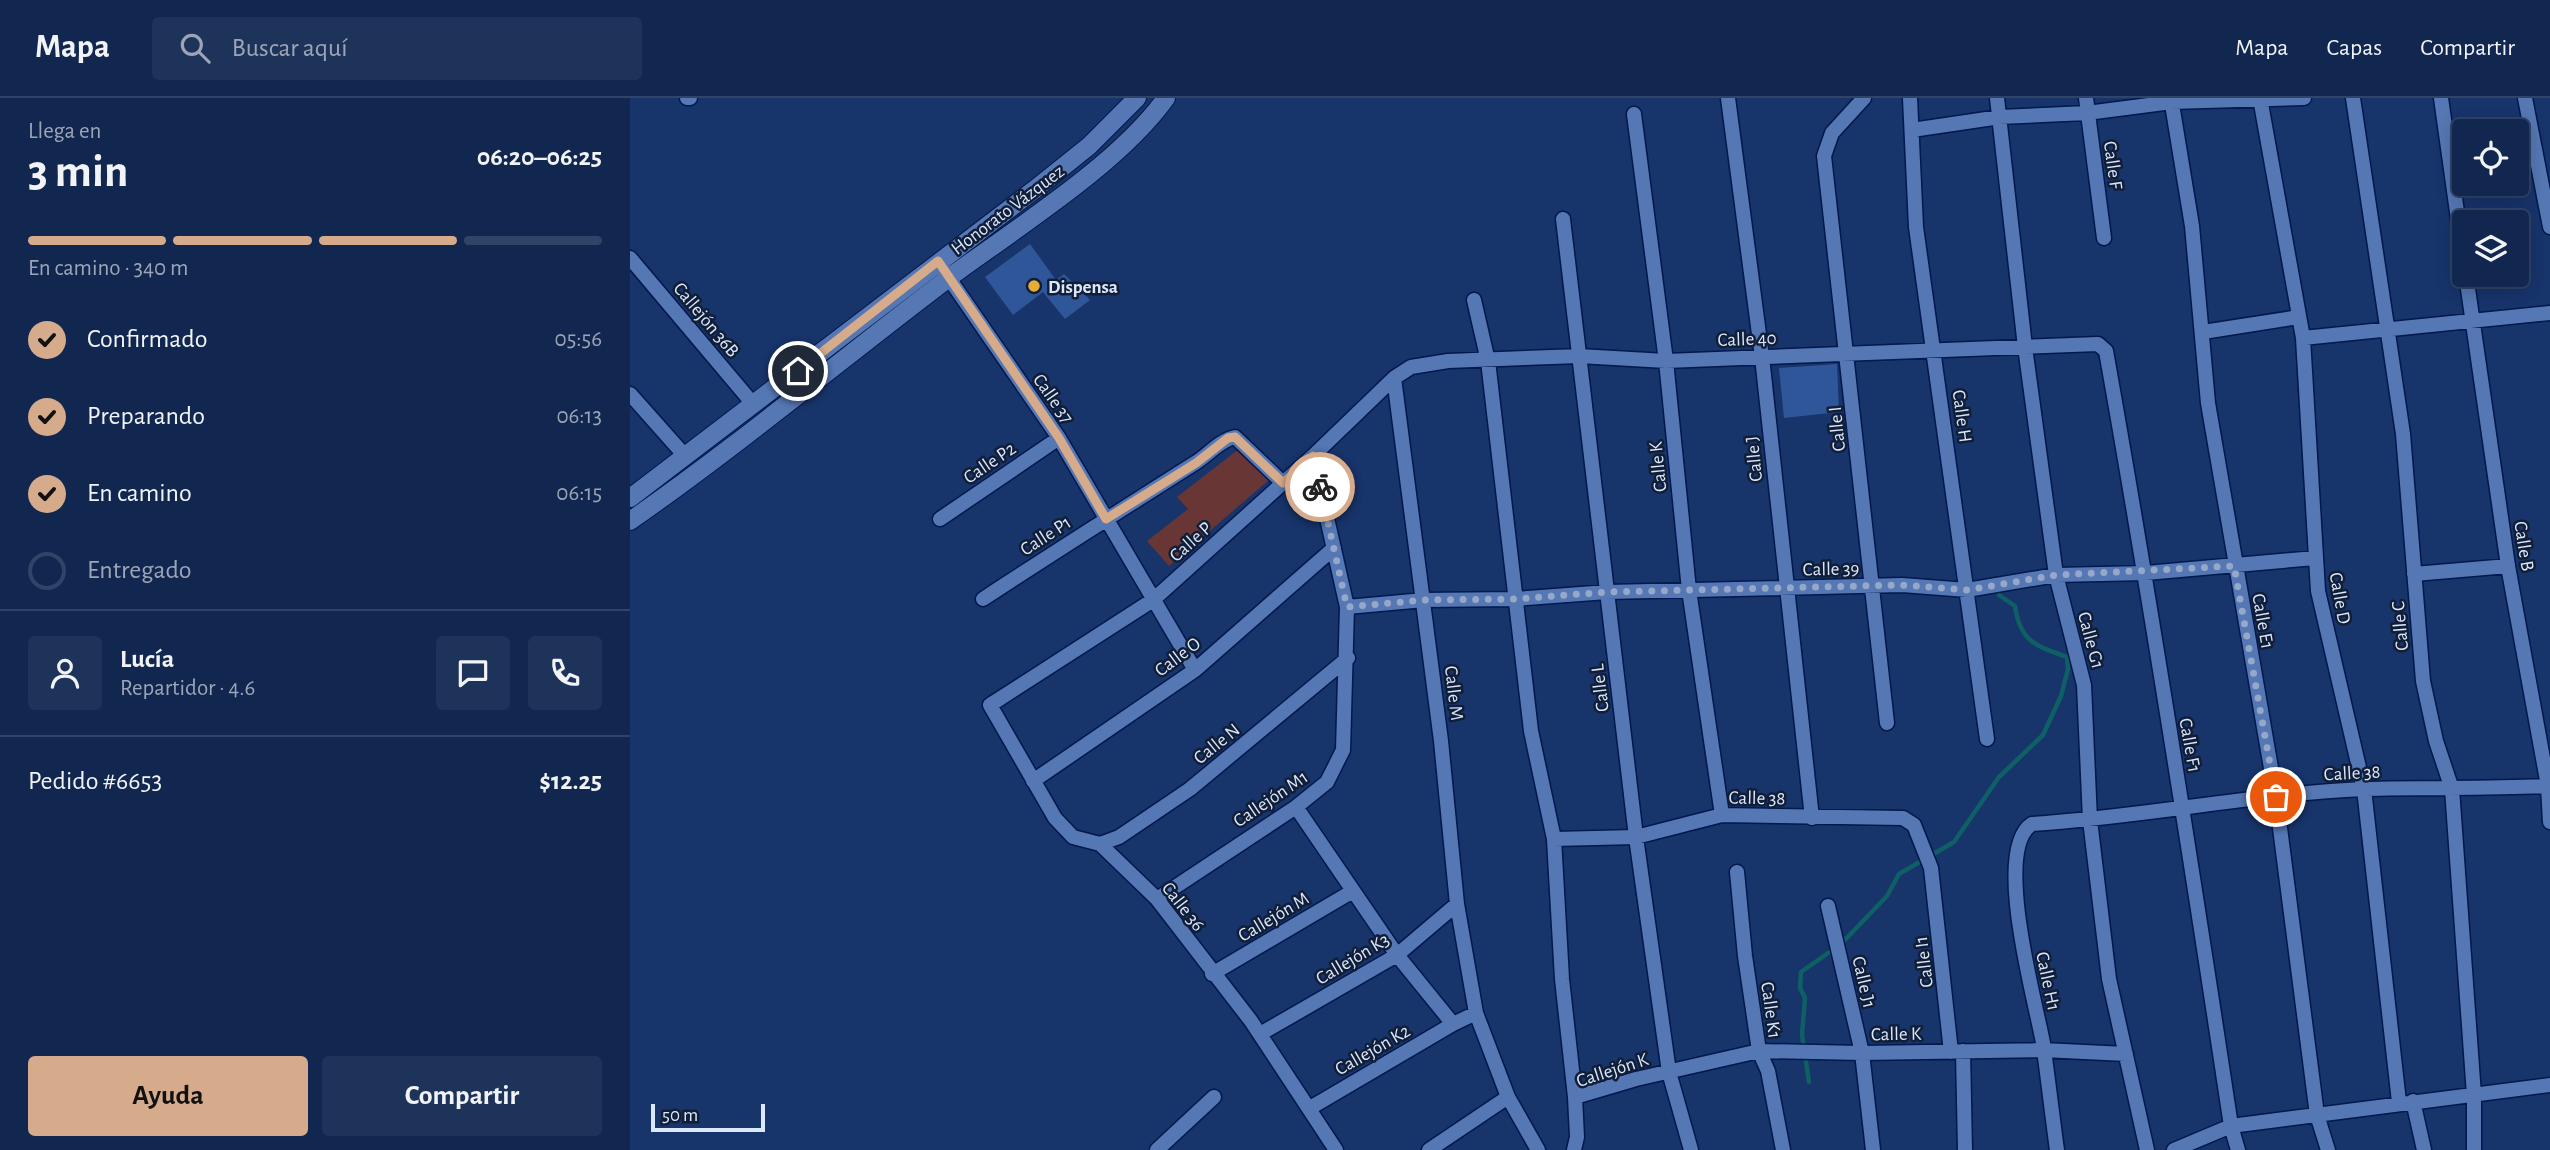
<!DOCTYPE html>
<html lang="es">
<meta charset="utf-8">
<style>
body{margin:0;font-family:"Alegreya Sans",sans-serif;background:#1e335a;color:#f1f3f6;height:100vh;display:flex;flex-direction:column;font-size:26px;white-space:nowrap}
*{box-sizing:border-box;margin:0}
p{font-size:23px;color:#9ca5b7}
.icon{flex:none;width:38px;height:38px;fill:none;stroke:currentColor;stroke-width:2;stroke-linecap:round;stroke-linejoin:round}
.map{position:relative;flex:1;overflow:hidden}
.details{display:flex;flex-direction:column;background:#112750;width:630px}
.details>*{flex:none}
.tools{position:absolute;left:1822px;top:21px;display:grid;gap:14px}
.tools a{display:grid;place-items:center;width:77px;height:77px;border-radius:7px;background:#112750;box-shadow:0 4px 18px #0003,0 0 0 2px #304467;font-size:35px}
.scale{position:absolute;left:21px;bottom:18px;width:114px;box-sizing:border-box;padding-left:7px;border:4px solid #dbe7fb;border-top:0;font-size:19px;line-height:24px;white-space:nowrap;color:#dbe7fb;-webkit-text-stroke:5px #111e37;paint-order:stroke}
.pin{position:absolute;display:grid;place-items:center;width:60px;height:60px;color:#fff;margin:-30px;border:4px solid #fff;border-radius:50%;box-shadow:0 2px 7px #0007}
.courier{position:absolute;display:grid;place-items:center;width:70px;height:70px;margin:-35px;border:5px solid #d6ab8b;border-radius:50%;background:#fff;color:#222;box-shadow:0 2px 9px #0007}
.head em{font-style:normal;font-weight:700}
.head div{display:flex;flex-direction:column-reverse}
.head{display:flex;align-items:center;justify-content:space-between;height:119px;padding:0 28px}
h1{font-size:46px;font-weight:700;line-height:52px}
.bar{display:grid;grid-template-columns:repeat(4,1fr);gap:10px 7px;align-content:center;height:84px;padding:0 28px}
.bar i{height:9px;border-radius:5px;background:#304467}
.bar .current{background:#d6ab8b}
.bar p{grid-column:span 4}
.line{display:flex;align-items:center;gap:18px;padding:0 28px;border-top:2px solid #304467}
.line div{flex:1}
.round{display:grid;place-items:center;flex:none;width:74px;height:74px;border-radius:7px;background:#1e335a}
ol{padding:0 28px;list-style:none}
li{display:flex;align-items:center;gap:21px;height:77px}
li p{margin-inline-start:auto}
li .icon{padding:7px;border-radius:50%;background:#d6ab8b;color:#111;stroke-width:4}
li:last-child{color:#9ca5b7}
li i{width:38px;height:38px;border:4px solid #304467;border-radius:50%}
.button{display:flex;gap:14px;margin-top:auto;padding:14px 28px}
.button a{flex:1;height:80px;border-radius:7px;background:#d6ab8b;color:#111;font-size:28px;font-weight:700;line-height:80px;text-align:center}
.button a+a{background:#1e335a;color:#f1f3f6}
header{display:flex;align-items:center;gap:42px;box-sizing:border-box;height:98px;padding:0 35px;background:#112750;border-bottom:2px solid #304467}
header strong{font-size:33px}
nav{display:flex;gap:38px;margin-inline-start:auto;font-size:24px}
.search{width:490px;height:63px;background:#1e335a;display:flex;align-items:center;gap:18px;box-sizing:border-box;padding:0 24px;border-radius:7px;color:#9ca5b7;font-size:26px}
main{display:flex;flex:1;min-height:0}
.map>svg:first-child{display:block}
.green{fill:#693636}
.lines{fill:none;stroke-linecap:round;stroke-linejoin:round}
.stream{stroke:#0f6065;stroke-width:4.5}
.building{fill:#30569a}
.minor-casing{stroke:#01194e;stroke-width:17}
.tertiary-casing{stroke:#01194e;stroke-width:20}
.minor{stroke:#5577b3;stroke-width:14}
.tertiary{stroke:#5577b3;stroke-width:18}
.done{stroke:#96a8c9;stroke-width:7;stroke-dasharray:0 12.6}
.route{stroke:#d6ab8b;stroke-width:9}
.poi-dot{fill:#e6ad36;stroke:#111e37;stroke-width:2.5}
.labels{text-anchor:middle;stroke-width:5;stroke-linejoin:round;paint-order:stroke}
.street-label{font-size:19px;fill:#dbe7fb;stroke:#111e37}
.poi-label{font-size:19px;font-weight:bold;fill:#dbe7fb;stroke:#111e37;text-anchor:start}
</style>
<header>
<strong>Mapa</strong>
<div class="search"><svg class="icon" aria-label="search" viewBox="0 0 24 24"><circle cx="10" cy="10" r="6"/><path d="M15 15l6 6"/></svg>Buscar aquí</div>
<nav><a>Mapa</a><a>Capas</a><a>Compartir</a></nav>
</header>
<main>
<section class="details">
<div class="head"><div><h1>3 min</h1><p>Llega en</p></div><em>06:20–06:25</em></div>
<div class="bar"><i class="current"></i><i class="current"></i><i class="current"></i><i></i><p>En camino · 340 m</p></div>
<ol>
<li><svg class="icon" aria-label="check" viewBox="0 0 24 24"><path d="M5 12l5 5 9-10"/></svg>Confirmado<p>05:56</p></li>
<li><svg class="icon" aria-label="check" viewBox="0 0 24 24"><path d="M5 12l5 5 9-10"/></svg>Preparando<p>06:13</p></li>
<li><svg class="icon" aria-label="check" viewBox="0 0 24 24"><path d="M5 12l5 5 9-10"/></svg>En camino<p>06:15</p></li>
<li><i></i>Entregado</li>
</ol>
<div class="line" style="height:126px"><a class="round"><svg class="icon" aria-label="person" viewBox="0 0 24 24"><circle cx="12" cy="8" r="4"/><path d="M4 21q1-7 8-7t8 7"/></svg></a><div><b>Lucía</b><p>Repartidor · 4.6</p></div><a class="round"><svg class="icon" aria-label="chat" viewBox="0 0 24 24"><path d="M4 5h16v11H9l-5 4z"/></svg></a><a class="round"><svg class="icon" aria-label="phone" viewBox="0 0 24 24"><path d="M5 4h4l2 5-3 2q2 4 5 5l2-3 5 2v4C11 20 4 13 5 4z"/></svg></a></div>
<div class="line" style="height:91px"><div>Pedido #6653</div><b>$12.25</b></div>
<div class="button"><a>Ayuda</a><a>Compartir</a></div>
</section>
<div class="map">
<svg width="1920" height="1052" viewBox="0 0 1920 1052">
<rect width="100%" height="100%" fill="#17346b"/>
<path class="green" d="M609,351L640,381L539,468L517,443L558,411L547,399Z"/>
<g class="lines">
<path class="stream" d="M1211,846L1257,798L1269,776L1324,744L1369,679L1413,637L1431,598L1438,571L1437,559C1406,548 1390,544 1385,508L1369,497
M1179,984L1172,937L1175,900L1170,890L1171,874L1204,851"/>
</g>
<path class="building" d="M400,146L426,182L434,176L460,202L435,221L413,194L383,217L355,179Z
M1207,266L1209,314L1154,320L1149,270Z"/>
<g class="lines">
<defs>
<path id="minor" d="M57,0H60
M1098,0L1132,259L1182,720
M1234,0L1202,35L1194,58L1257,625
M1280,0L1286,129L1357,641
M1367,0L1395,249L1426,477L1454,587L1460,722L1479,881L1517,1052
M1456,0L1474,140
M1541,0L1562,128L1578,305L1646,699L1687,1017L1698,1052
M1630,0L1673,240L1688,493L1734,691L1769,1004
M1723,0L1773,336L1793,583L1806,643L1822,691L1844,997V1052
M1811,0L1834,164
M1895,0L1920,129
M1004,16L1036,263L1059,492L1092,717
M1282,32L1370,19L1457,15L1542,4L1674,0
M933,121L1006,739L1039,974L1061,1052
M0,160L124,307
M314,173L429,340L565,572
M1836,177L1878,468L1918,688L1920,724
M844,202L858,263L901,633L924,741L932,881L945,999
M1573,234L1669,219
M1673,240L1920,215
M764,280L811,643L827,806L846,915
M0,296L56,359
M310,421L429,340
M1784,476L1878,468
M353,501C423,455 494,410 565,365C578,357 590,342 605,339L653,385
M717,509L794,502L885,501L977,494L1272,487L1337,492L1426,477L1516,475L1685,460
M403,683L565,572L704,450
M666,709L767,857L823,926L846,915L878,999L908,1052
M924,741L1006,739L1092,717L1273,720L1284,727L1301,770L1321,954
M470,746L489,739L560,691L718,560
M1107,774L1115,858L1129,953L1138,973L1153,1052
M527,801L666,709L697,684L713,652L717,509L683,358
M1198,808L1232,955L1243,1052
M582,876L723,793
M630,936L767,857L827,806
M1333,953L1335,1052
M1783,1003L1794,1052
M680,1010L823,926
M527,1052L584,999
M706,1052L621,923L527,801L470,746L443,739L425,720L360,607L523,502L683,358L764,280L781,269L818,263L949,258L1036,263L1468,246L1476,253C1522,511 1562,769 1601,1028L1608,1052
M799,1052L878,999
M944,1052L947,1039L945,999L1006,981L1129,953L1232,955L1413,952L1496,956
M1427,1052C1422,1016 1418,980 1413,945C1406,905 1362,751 1402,726C1513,719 1623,696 1734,691C1796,689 1858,691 1920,688
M1544,1052L1601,1028L1920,987"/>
<path id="tertiary" d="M0,400L404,92L459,48L507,0
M0,423C110,346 213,260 320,179C386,130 489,66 536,0"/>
</defs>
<use href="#minor" class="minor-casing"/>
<use href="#tertiary" class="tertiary-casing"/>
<use href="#minor" class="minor"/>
<use href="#tertiary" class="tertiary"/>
</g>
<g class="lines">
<path class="done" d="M690,389L717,509L794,502L885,501L977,494L1272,487L1337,492L1426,477L1604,468L1646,699"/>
<path class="route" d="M168,273L308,163L429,340L476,421L566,365L598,340L605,339L653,385L683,358L690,389"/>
</g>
<circle class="poi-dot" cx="404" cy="188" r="7"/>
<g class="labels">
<g class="street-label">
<text transform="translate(1484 67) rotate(82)" y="7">Calle F</text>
<text transform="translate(377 111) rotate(-37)" y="7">Honorato Vázquez</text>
<text transform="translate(77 221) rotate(50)" y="7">Callejón 36B</text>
<text transform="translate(1117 240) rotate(-2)" y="7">Calle 40</text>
<text transform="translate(424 300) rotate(55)" y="7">Calle 37</text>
<text transform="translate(1333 318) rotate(82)" y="7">Calle H</text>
<text transform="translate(1206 331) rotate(-96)" y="7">Calle I</text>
<text transform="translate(1123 361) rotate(-96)" y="7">Calle J</text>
<text transform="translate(359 364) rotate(-34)" y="7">Calle P2</text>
<text transform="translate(1027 369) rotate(-96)" y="7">Calle K</text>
<text transform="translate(415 437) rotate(-33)" y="7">Calle P1</text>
<text transform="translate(560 443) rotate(-42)" y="7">Calle P</text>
<text transform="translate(1895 448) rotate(81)" y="7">Calle B</text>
<text transform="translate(1201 470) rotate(-1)" y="7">Calle 39</text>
<text transform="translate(1711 500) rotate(80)" y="7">Calle D</text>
<text transform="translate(1634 523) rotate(80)" y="7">Calle E1</text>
<text transform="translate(1769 528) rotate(-95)" y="7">Calle C</text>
<text transform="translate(1462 542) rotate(75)" y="7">Calle G1</text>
<text transform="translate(547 558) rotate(-37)" y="7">Calle O</text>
<text transform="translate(969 590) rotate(-97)" y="7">Calle L</text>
<text transform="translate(825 595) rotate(83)" y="7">Calle M</text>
<text transform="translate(586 645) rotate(-39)" y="7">Calle N</text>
<text transform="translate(1561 647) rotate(80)" y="7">Calle F1</text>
<text transform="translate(1722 674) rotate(-3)" y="7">Calle 38</text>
<text transform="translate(1127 699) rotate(1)" y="7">Calle 38</text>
<text transform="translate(640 700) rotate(-34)" y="7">Callejón M1</text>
<text transform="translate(554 808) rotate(52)" y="7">Calle 36</text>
<text transform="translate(643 818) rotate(-31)" y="7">Callejón M</text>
<text transform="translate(722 860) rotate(-31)" y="7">Callejón K3</text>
<text transform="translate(1293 864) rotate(-97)" y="7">Calle I1</text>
<text transform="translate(1419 883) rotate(78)" y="7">Calle H1</text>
<text transform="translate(1235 884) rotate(77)" y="7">Calle J1</text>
<text transform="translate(1142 912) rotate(82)" y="7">Calle K1</text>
<text transform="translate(1266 935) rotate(-1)" y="7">Calle K</text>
<text transform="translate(742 951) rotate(-30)" y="7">Callejón K2</text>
<text transform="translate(982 971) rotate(-18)" y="7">Callejón K</text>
</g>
<g class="poi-label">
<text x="418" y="195">Dispensa</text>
</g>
</g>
</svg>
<div class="tools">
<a><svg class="icon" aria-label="locate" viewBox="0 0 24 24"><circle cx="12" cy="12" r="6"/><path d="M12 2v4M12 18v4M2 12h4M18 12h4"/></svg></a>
<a><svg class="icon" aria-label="layers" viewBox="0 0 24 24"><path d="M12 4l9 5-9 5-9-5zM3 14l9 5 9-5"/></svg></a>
</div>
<div class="scale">50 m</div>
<div class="pin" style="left:1646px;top:699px;background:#ea580c"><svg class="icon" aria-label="bag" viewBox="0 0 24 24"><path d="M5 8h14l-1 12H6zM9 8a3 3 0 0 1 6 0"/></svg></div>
<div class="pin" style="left:168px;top:273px;background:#1f2937"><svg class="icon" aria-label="home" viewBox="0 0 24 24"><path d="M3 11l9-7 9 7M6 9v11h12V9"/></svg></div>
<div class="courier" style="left:690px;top:389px"><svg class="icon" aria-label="bike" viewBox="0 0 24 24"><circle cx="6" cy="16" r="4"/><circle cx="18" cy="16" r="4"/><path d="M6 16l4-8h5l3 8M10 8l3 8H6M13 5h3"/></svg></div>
</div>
</main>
